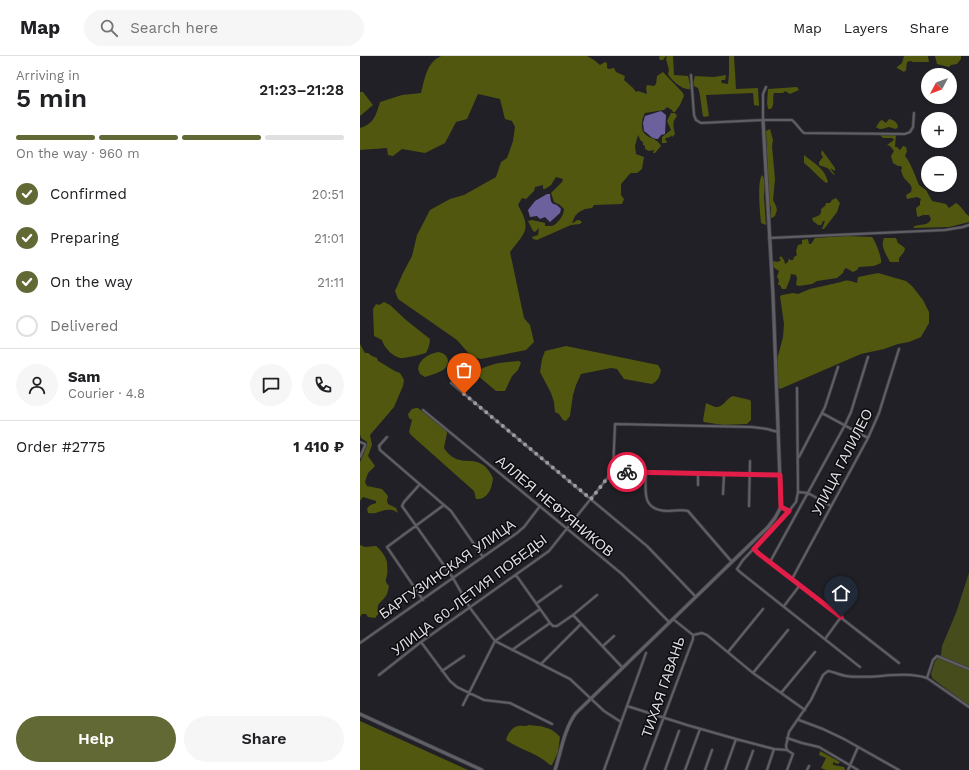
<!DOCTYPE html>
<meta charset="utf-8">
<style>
body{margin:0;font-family:"Work Sans",sans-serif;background:#f6f6f6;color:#202124;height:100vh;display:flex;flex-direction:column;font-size:15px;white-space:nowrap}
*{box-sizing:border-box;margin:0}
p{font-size:13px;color:#757577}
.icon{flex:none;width:22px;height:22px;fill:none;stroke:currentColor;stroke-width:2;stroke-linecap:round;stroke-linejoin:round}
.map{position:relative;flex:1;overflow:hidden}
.panel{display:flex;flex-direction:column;background:#fff;width:360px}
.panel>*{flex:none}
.needle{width:26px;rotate:229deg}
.tools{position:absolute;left:561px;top:12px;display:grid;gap:8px}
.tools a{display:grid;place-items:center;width:36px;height:36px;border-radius:50%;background:#fff;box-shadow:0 1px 3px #0004;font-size:20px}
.pin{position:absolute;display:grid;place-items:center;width:34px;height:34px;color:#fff;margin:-41px -17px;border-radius:50% 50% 50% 0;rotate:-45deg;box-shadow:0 0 4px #0007}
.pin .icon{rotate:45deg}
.courier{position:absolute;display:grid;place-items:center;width:40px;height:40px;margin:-20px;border:3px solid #e11d48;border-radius:50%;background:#fff;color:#222;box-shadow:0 1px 5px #0007}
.headline em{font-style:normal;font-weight:600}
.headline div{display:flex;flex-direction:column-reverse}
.headline{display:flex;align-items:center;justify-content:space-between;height:68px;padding:0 16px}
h1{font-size:26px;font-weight:600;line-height:30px}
.bar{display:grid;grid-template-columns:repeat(4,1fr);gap:6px 4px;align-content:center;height:48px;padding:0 16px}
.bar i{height:5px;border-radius:3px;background:#e0e0e0}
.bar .on{background:#636935}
.bar p{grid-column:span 4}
.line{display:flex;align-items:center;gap:10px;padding:0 16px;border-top:1px solid #e0e0e0}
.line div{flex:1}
.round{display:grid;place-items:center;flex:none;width:42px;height:42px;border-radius:21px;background:#f6f6f6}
ol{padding:0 16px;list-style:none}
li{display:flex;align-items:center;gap:12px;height:44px}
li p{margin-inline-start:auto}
li .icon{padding:4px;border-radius:50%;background:#636935;color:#fff;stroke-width:4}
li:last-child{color:#757577}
li i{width:22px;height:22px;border:2px solid #e0e0e0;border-radius:50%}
.cta{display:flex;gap:8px;margin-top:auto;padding:8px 16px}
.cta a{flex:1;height:46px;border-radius:24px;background:#636935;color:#fff;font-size:16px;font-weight:600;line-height:46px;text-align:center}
.cta a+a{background:#f6f6f6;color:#202124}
header{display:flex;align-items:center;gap:24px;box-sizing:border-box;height:56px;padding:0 20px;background:#fff;border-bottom:1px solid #e0e0e0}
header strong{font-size:19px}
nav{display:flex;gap:22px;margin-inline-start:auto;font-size:14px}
.search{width:280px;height:36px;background:#f6f6f6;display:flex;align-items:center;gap:10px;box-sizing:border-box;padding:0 14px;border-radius:22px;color:#757577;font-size:15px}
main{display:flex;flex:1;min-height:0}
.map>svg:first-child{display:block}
.green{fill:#474c1d}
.forest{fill:#51570e}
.water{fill:#6d619d}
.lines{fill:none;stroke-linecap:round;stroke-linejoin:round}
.street-casing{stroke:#3e3d42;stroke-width:3.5}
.secondary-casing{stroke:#3e3d42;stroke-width:4.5}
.street{stroke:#605f66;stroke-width:2}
.secondary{stroke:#605f66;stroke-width:3}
.done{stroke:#9d9ca2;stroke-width:4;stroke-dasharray:0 7.2}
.route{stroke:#e11d48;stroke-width:5}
.labels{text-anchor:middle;stroke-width:3;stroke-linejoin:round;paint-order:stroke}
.street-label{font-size:14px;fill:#e0dfe4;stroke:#0b0a0d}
</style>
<header>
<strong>Map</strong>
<div class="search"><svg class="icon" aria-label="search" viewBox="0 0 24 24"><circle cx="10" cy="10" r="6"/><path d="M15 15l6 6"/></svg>Search here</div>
<nav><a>Map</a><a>Layers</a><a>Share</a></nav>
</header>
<main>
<section class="panel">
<div class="headline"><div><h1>5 min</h1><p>Arriving in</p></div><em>21:23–21:28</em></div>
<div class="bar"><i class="on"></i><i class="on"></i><i class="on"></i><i></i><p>On the way · 960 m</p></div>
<ol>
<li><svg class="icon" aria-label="check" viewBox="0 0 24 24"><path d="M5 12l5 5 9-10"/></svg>Confirmed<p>20:51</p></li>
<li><svg class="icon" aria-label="check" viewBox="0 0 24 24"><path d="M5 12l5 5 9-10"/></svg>Preparing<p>21:01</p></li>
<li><svg class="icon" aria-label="check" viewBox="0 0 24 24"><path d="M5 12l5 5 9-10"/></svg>On the way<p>21:11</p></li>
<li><i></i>Delivered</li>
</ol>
<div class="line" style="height:72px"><a class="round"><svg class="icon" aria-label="person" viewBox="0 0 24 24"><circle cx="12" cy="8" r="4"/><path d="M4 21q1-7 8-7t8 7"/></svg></a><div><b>Sam</b><p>Courier · 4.8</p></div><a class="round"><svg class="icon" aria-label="chat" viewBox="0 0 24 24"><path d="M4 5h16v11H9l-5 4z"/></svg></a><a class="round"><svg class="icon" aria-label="phone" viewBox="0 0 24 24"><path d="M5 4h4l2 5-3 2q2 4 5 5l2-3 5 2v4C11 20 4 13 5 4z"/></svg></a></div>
<div class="line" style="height:52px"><div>Order #2775</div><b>1 410 ₽</b></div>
<div class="cta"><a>Help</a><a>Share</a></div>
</section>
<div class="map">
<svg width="609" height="714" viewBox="0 0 609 714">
<rect width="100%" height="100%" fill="#212026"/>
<path class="green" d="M609,517V650L572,622L571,618L575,605L581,599L582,590L596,557Z"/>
<path class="forest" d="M81,0H227L234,4L240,9L245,6L247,7V12L249,13L254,12L256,16L265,20L264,24L273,32L276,36L278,35L287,38L286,32L287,29L294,30L296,28L297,20L303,16L323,37L324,40L320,49L315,56H313L312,54L307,51L304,54L285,57C282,63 282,66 282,72C284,83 296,80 301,90L295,97H293L294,94L289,95L285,93V90L283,89V86L281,85L278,79L275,90L276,98L284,101L282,113L277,117H271C269,118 263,126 261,128V139L264,143L262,148L234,149L232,152L225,153L219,156L215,160L212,167C216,167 216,161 222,166L220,168L211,169L177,184L173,183L172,181L178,179L179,172L175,176L173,175L168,165L172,164L185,167V170C188,170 190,170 192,170C198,168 204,159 204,153L200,149L194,146L191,137L202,126L203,123L196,121L191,129L185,133H183V129L175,131L174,135L166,143L162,142L158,149C172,174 165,176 150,196L164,262L170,269L174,286L166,294L121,303L116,302L111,300L97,284L38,243L35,235L43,217L52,200L57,179L70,154L90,143L104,139L136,121L141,106L147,102L153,85L155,71L152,65L145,63L140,43L118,38L107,63L96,66L85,87L65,97L42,93L33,100L28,99L27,92L0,94V72C14,68 16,59 20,46L42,39L61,37C65,23 66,7 81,0Z
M300,0H313L314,19L328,20L331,33C323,35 311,24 308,18L309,14L306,3L307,1L306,0L303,4H300L299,2Z
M369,0H374L376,33L398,32L399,50L394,49L393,37L346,39L349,60L344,61L343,60C341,51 341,40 338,32L334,30C333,28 334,23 335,20L354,21L366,19L365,24H362L361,25L362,27L368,28L369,18Z
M544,0H568L569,6H553L551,5L547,6L546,14L544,16L537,12V11L542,7Z
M575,0H601V3L597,8L591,9L589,11L577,8Z
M437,31L439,34L430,38L425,35L423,37H414C412,42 415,48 411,53H408L407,47L408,33Z
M0,36H3L13,49L0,60Z
M311,57H315L317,60C312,66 313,69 315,78L312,81L311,79L310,81L306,82L305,83L307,86L306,87H302V81L311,74L307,65Z
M529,63C534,64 537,66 538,71L536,73L529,71C524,72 521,75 516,71L520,65L522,64L526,67Z
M410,73L413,84L412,90L415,123L413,144L416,150L417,154L415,160L412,162L410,161L411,152L409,147L406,75Z
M520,79H536L535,91H537L540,94L543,90L546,91L547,95L545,100C550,105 556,122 559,129L566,134L572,145L586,148L589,152L596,147C602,150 604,157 609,160V166L589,171L554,172L553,171C560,167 568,171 571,163L569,159H563L558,161L557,160L556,152L560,149V146L561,143L557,141L547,143L546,139L551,136C553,129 550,129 546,124C543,122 542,117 541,114L542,112L541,110H538L533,107L531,100L534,95L530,90L527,89L534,84L532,82H523Z
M462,94L475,112V115L470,112L475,119C471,118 471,114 467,112C464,110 462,111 459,109V106L463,101L461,98Z
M444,99C455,108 465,113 468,126L466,127C458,121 452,113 444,107Z
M402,119L403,120L405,125L404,141L406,169L401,167C400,156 397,127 402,119Z
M476,142L480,147L477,156L464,173H462L465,165H463L461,169H458L453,165L452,162C457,160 462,160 461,153L465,150L466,147H470L472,144Z
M486,180L512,181C516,186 522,202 521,207L514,210L499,211L497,214L493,216L486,212L484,214L483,217L477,222L457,225L452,228L439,230L436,229L437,222L436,219L431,218L430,223L426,233H422L420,229H418L419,224L417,221L419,215L413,211L411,207L412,205L418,206L421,204L419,202L421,200L424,204L425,208L428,206L429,202L430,204H433L434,201L437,199L436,195L438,189L442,188V184L448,183L449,188H451L455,182Z
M524,182H536L538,187L545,192L544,196L539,202V206H530C526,198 520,190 524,182Z
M518,217L546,225L552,230L563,244L569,256V267L561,281L549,286L538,288L524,293L501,298L420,333L418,331L417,304L423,281L424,268L420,240L422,239L433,237L438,238L450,233L481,226C488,223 490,225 497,227L498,221Z
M24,246L30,249L46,264L70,283C70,288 68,293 66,297C59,299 51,301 43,302C35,303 24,292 22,284L14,280L13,253L16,248L19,249Z
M0,288L5,297H8L12,300L17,302L18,305C24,308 35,316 40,317L44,324L43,330L34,351L10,379L12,389L8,400L15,410L8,417L5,426L7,430L22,433L28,440L27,445L28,448L36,452L38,457C36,456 34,454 32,454C23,452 17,459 8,457L7,453C10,448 11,449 16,447V445L3,441L0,445V406L6,392L7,386L1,382L0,378Z
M206,290L298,309L301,314C300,320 298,325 292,328L264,323L257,313L251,312L221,318L216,329L213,339L210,360L206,365L203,364L199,358L195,356L194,346L191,337L180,316L182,303L185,295Z
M78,296C88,297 92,307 83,314C78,317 71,319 65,321L60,318L58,313C59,303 69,298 78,296Z
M159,305L161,307L158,314L152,320L145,335H136L117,319V316C128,307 145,306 159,305Z
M373,340L390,344L391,346V364L387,368L363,369L344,366L343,364L346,347C349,348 352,350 355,351C364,352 366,342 373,340Z
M56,352H58L86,374L87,377L84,392C97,412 111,400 123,409C128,412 131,418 133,422C132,432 128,444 116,443L114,435L51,379L49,376L52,364L49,362L48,358L52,353Z
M0,489L5,491L16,490C21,494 25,499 27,506C27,509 28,516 27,519C26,524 24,525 29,530C28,533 28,537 26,540C21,547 15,548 19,557L15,562L8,561L6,558H2L0,561Z
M0,665L108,714H0Z
M169,669C181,670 192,671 200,681L198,696L192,709H190C177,697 160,694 146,684C147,679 152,671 158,670C162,669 165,671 169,669Z
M460,695L480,706L478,708L473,706V709L484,711L485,714H466L461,712L466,702L459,699Z"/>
<path class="water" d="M301,55L306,59L305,78L301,79L298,83C291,83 289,78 284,75L283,67L285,60Z
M187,138H190C191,153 194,144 201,153L200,157L190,166L185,161L180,163L177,160L170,161L168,154L175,145Z"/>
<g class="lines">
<defs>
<path id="street" d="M331,19L334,59L336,64L341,67L403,64H432C437,68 439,73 444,77L545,78L550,76L553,71L554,57
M403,64V38L406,31
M409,182L585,174L603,171L609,169
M91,327L287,490L336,541
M437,332L438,436L436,446L429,455L383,504L377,513L380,516L500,611
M63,354L262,518L309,566
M462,357L508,382
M27,381L19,390L20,394L91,455L123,501
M0,386L5,388V390L0,401
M439,401L465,351L478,311
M253,415L255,368L392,371L407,373L418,376
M286,417C285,437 282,455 309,455C315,455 322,453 328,455L372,506
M338,417V429
M60,428L44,446L42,450L93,522L110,552L135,585L210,623L244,655L261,666
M438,436L448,437L471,450
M363,438L364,418
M389,450L390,405
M421,451L429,455
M395,493L398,497L539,607
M410,506L485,369L491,356L508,301
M156,519L190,567L193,570H197L213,559L262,611
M432,523L508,382L519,357L539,293
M63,544L27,491L84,449
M177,547L201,530
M424,550L440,529
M213,559L237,539
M333,579L342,577L347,579L393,617L445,654
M465,583L481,561
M61,586L90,625L97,631L124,644L150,647L192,668
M0,587L157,477L164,471L180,450
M243,590L254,580
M152,594L190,567
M368,596L403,553
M181,608L221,568
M82,615L104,600
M393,617L428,574
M19,619L61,586L189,495L253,415L419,419
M567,622L573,604L577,600L609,613
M421,637L455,596
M103,649L135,585L180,553
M267,650L327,669L376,683L414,693L427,694
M439,664L463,673L484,683L539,714
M427,682L442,687L459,691L498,714
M244,714L286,597
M284,714L333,583V579L313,563
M305,714L319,675
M325,714L340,673
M345,714L352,694
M365,714L376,683
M386,714L393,695
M407,714L414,693
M427,714L433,698L427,694L426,690L429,676L451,644L463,619L468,615C474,616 480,619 486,620C511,624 542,614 567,622L609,651
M447,714L449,710
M488,714L498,691"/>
<path id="secondary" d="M0,658L122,714
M195,714C201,696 204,673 216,657L408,471L415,462L421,451L413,239L403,64"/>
</defs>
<use href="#street" class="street-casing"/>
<use href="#secondary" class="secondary-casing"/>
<use href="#street" class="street"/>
<use href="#secondary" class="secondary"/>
</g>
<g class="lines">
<path class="done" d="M104,338L231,443L253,415L267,416"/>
<path class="route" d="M267,416L420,419L421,451L429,455L394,493L398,497L481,561"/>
</g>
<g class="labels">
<g class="street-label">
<text transform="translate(482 406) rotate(-63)" y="5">УЛИЦА ГАЛИЛЕО</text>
<text transform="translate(195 450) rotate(40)" y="5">АЛЛЕЯ НЕФТЯНИКОВ</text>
<text transform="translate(87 513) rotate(-35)" y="5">БАРГУЗИНСКАЯ УЛИЦА</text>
<text transform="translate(109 539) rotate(-37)" y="5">УЛИЦА 60-ЛЕТИЯ ПОБЕДЫ</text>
<text transform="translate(303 631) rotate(-71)" y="5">ТИХАЯ ГАВАНЬ</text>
</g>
</g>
</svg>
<div class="tools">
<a><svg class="needle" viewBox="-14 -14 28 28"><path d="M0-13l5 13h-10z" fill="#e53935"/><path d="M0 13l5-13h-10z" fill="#757577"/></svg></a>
<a>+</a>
<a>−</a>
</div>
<div class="pin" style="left:104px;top:338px;background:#ea580c"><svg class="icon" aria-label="bag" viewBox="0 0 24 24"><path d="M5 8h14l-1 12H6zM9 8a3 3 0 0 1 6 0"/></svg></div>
<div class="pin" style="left:481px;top:561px;background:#1f2937"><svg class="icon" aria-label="home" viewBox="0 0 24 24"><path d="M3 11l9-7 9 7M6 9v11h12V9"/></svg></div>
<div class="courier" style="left:267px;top:416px"><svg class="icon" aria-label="bike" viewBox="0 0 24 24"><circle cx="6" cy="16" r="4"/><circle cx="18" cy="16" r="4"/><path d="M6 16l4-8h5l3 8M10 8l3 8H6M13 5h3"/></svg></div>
</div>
</main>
